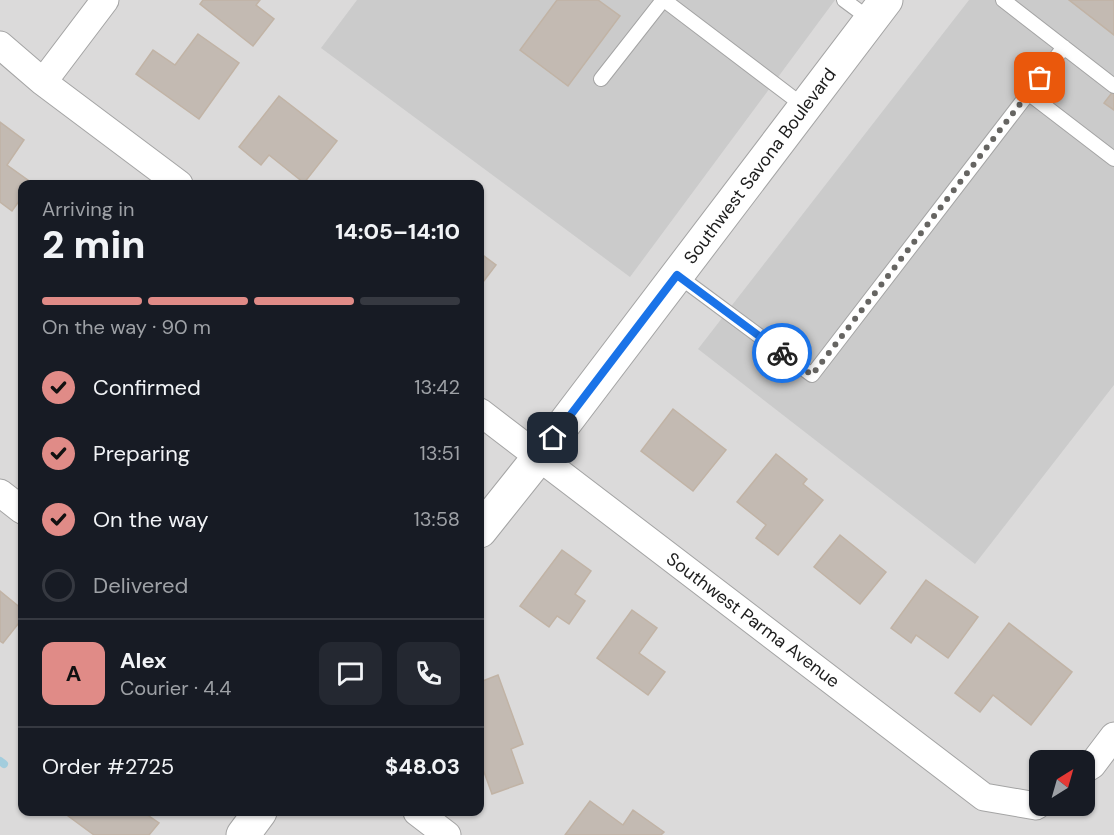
<!DOCTYPE html>
<meta charset="utf-8">
<style>
body{margin:0;font-family:"DM Sans",sans-serif;background:#242831;color:#f1f3f6;height:100vh;display:flex;flex-direction:column;font-size:22px;white-space:nowrap}
*{box-sizing:border-box;margin:0}
p{font-size:20px;color:#9ea1a6}
.icon{flex:none;width:33px;height:33px;fill:none;stroke:currentColor;stroke-width:2;stroke-linecap:round;stroke-linejoin:round}
.map{position:relative;flex:1;overflow:hidden}
.details{position:absolute;left:18px;top:180px;width:466px;height:636px;display:flex;flex-direction:column;background:#171b24;border-radius:12px;box-shadow:0 2px 4px #0004}
.details>*{flex:none}
.needle{width:39px;rotate:37deg}
.controls{position:absolute;left:1029px;top:750px;display:grid;gap:12px}
.controls a{display:grid;place-items:center;width:66px;height:66px;border-radius:12px;background:#171b24;box-shadow:0 2px 4px #0004;font-size:30px}
.pin{position:absolute;display:grid;place-items:center;width:51px;height:51px;color:#fff;margin:-26px;border-radius:12px;box-shadow:0 3px 9px #0006}
.courier{position:absolute;display:grid;place-items:center;width:60px;height:60px;margin:-30px;border:4px solid #1a73e8;border-radius:50%;background:#fff;color:#222;box-shadow:0 2px 8px #0007}
.summary em{font-style:normal;font-weight:800}
.summary div{display:flex;flex-direction:column-reverse}
.summary{display:flex;align-items:center;justify-content:space-between;height:102px;padding:0 24px}
h1{font-size:39px;font-weight:800;line-height:45px}
.bar{display:grid;grid-template-columns:repeat(4,1fr);gap:9px 6px;align-content:center;height:72px;padding:0 24px}
.bar i{height:8px;border-radius:4px;background:#363941}
.bar .selected{background:#e08b87}
.bar p{grid-column:span 4}
.line{display:flex;align-items:center;gap:15px;padding:0 24px;border-top:2px solid #363941}
.line div{flex:1}
.round{display:grid;place-items:center;flex:none;width:63px;height:63px;border-radius:12px;background:#242831}
ol{padding:0 24px;list-style:none}
li{display:flex;align-items:center;gap:18px;height:66px}
li p{margin-inline-start:auto}
li .icon{padding:6px;border-radius:50%;background:#e08b87;color:#111;stroke-width:4}
li:last-child{color:#9ea1a6}
li i{width:33px;height:33px;border:3px solid #363941;border-radius:50%}
.map>svg:first-child{display:block}
.residential{fill:#dbdada;fill-rule:evenodd}
.religious{fill:#cbcbcb}
.lines{fill:none;stroke-linecap:round;stroke-linejoin:round}
.stream{stroke:#a3cddd;stroke-width:8}
.building{fill:#c3bab2;stroke:#c1b3a5;stroke-width:1.5}
.service-casing{stroke:#a4a4a4;stroke-width:16}
.minor-casing{stroke:#a4a4a4;stroke-width:29}
.tertiary-casing{stroke:#a4a4a4;stroke-width:35}
.service{stroke:#fff;stroke-width:14}
.minor{stroke:#fff;stroke-width:27}
.tertiary{stroke:#fff;stroke-width:33}
.done{stroke:#666562;stroke-width:6;stroke-dasharray:0 10.8}
.route{stroke:#1a73e8;stroke-width:8}
.labels{text-anchor:middle;stroke-width:6;stroke-linejoin:round;paint-order:stroke}
.street-label{font-size:18px;fill:#1d1d1d;stroke:#fff}
</style>
<div class="map">
<svg width="1114" height="835" viewBox="0 0 1114 835">
<rect width="100%" height="100%" fill="#efece3"/>
<path class="residential" d="M0,0H1114V835H0ZM22,184H480V812H22ZM1040,760H1084V806H1040Z"/>
<path class="religious" d="M357,0H835L630,277L321,48Z
M969,0H1114V385L975,564L698,349Z"/>
<g class="lines">
<path class="stream" d="M0,761L4,764"/>
</g>
<path class="building" d="M203,0H260L256,5L274,19L253,46L200,4Z
M557,0H598L620,16L568,86L520,50Z
M1069,0H1114V35Z
M198,34L239,63L199,119L136,74L153,50L175,65Z
M1114,90V110L1104,103Z
M279,96L337,141L304,183L269,155L261,165L239,147Z
M0,122L24,140L7,165L32,183L22,184V197L12,211L0,202Z
M480,253L496,265L480,286Z
M673,409L726,450L693,491L641,451Z
M776,454L807,479L803,484L823,500L778,555L756,538L766,525L737,502Z
M840,535L886,572L860,604L814,567Z
M562,550L591,571L575,594L585,601L569,624L557,616L549,627L520,606Z
M926,580L978,617L948,658L916,635L911,643L891,628Z
M0,591L22,609V619L3,643L0,641Z
M632,610L657,628L639,653L665,672L648,695L597,658Z
M1009,623L1072,672L1031,725L993,695L980,712L955,693Z
M498,675L523,744L511,749L523,783L492,794L480,761V682Z
M590,801L623,825L633,810L664,832L661,835H565Z
M65,812H143L159,823L149,835H94L64,813Z"/>
<g class="lines">
<defs>
<path id="service" d="M664,0L805,107
M844,0L871,20
M1003,0L1114,86
M601,79L663,0
M1028,93L1114,159
M677,275L812,375L1064,47"/>
<path id="minor" d="M0,45L43,82L179,184
M43,82L105,0
M480,412L984,797L1036,806L1040,803
M0,493L22,510
M1084,770L1092,765L1114,736
M417,812L447,835"/>
<path id="tertiary" d="M480,531L539,457L886,0
M243,835L260,812"/>
</defs>
<use href="#service" class="service-casing"/>
<use href="#minor" class="minor-casing"/>
<use href="#tertiary" class="tertiary-casing"/>
<use href="#service" class="service"/>
<use href="#minor" class="minor"/>
<use href="#tertiary" class="tertiary"/>
</g>
<g class="lines">
<path class="done" d="M782,353L812,375L1040,78"/>
<path class="route" d="M553,438L677,275L782,353"/>
</g>
<g class="labels">
<g class="street-label">
<text transform="translate(760 166) rotate(-53)" y="6">Southwest Savona Boulevard</text>
<text transform="translate(753 620) rotate(37)" y="6">Southwest Parma Avenue</text>
</g>
</g>
</svg>
<div class="controls">
<a><svg class="needle" viewBox="-14 -14 28 28"><path d="M0-13l5 13h-10z" fill="#e53935"/><path d="M0 13l5-13h-10z" fill="#9ea1a6"/></svg></a>
</div>
<div class="pin" style="left:1040px;top:78px;background:#ea580c"><svg class="icon" aria-label="bag" viewBox="0 0 24 24"><path d="M5 8h14l-1 12H6zM9 8a3 3 0 0 1 6 0"/></svg></div>
<div class="pin" style="left:553px;top:438px;background:#1f2937"><svg class="icon" aria-label="home" viewBox="0 0 24 24"><path d="M3 11l9-7 9 7M6 9v11h12V9"/></svg></div>
<div class="courier" style="left:782px;top:353px"><svg class="icon" aria-label="bike" viewBox="0 0 24 24"><circle cx="6" cy="16" r="4"/><circle cx="18" cy="16" r="4"/><path d="M6 16l4-8h5l3 8M10 8l3 8H6M13 5h3"/></svg></div>
<section class="details">
<div class="summary"><div><h1>2 min</h1><p>Arriving in</p></div><em>14:05–14:10</em></div>
<div class="bar"><i class="selected"></i><i class="selected"></i><i class="selected"></i><i></i><p>On the way · 90 m</p></div>
<ol>
<li><svg class="icon" aria-label="check" viewBox="0 0 24 24"><path d="M5 12l5 5 9-10"/></svg>Confirmed<p>13:42</p></li>
<li><svg class="icon" aria-label="check" viewBox="0 0 24 24"><path d="M5 12l5 5 9-10"/></svg>Preparing<p>13:51</p></li>
<li><svg class="icon" aria-label="check" viewBox="0 0 24 24"><path d="M5 12l5 5 9-10"/></svg>On the way<p>13:58</p></li>
<li><i></i>Delivered</li>
</ol>
<div class="line" style="height:108px"><b class="round" style="background:#e08b87;color:#111">A</b><div><b>Alex</b><p>Courier · 4.4</p></div><a class="round"><svg class="icon" aria-label="chat" viewBox="0 0 24 24"><path d="M4 5h16v11H9l-5 4z"/></svg></a><a class="round"><svg class="icon" aria-label="phone" viewBox="0 0 24 24"><path d="M5 4h4l2 5-3 2q2 4 5 5l2-3 5 2v4C11 20 4 13 5 4z"/></svg></a></div>
<div class="line" style="height:78px"><div>Order #2725</div><b>$48.03</b></div>
</section>
</div>
